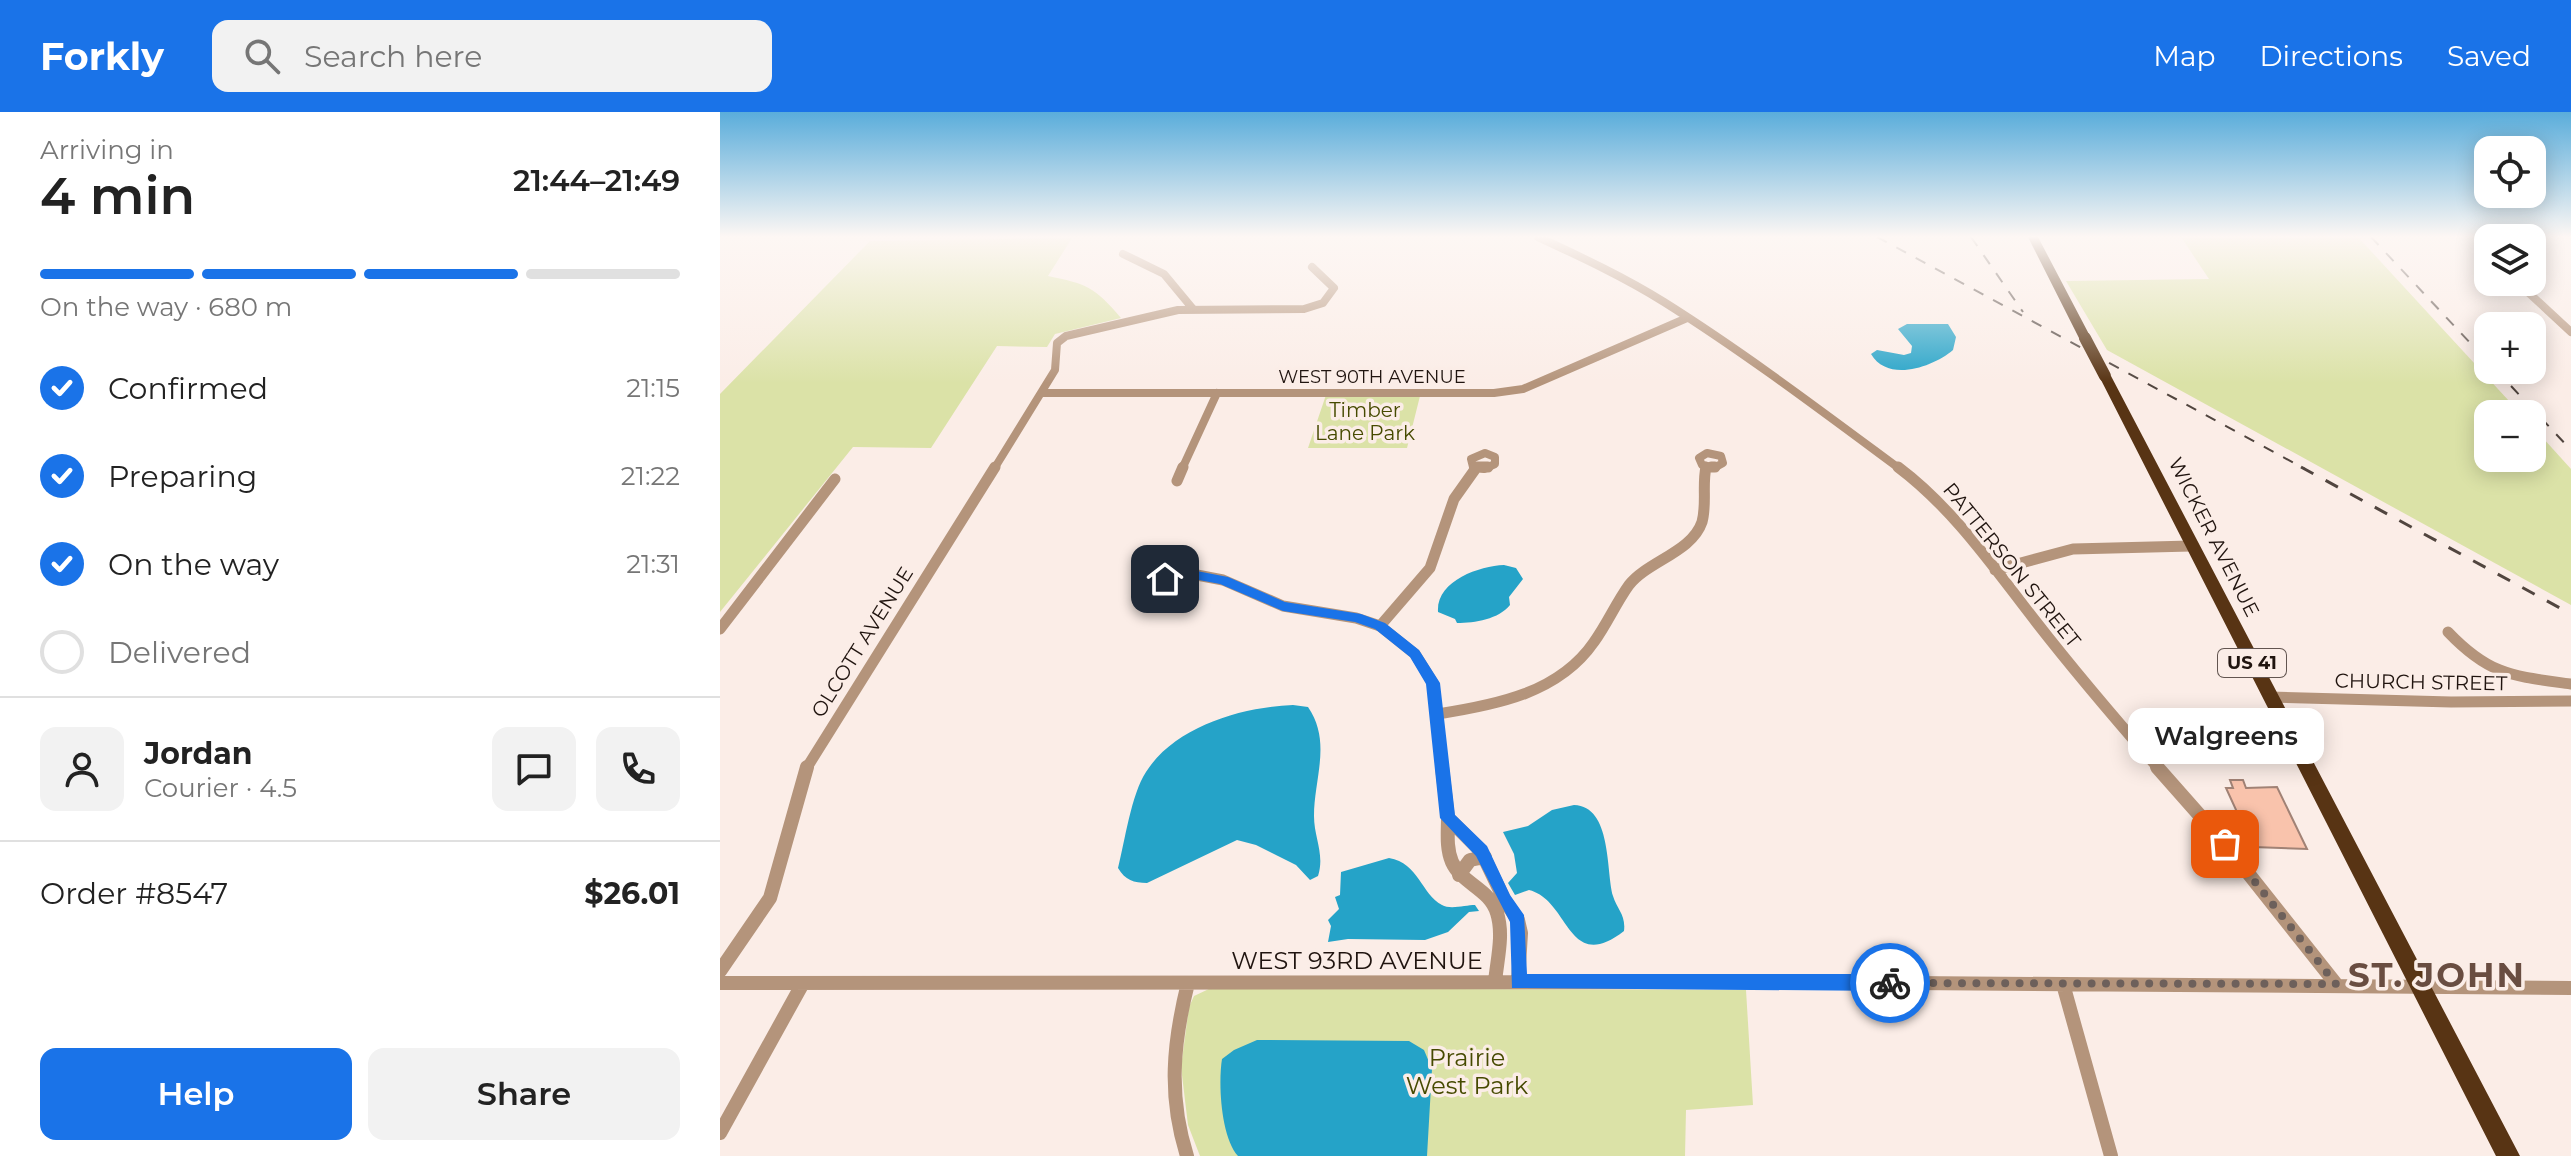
<!DOCTYPE html>
<meta charset="utf-8">
<style>
body{margin:0;font-family:Montserrat,sans-serif;background:#f2f2f2;color:#222;height:100vh;display:flex;flex-direction:column;font-size:30px;white-space:nowrap}
*{box-sizing:border-box;margin:0}
p{font-size:26px;color:#767676}
.icon{flex:none;width:44px;height:44px;fill:none;stroke:currentColor;stroke-width:2;stroke-linecap:round;stroke-linejoin:round}
.map{position:relative;flex:1;overflow:hidden}
.details{display:flex;flex-direction:column;background:#fff;width:720px}
.details>*{flex:none}
.tools{position:absolute;left:1754px;top:24px;display:grid;gap:16px}
.tools a{display:grid;place-items:center;width:72px;height:72px;border-radius:16px;background:#fff;box-shadow:0 4px 20px #0003;font-size:40px}
.pin{position:absolute;display:grid;place-items:center;width:68px;height:68px;color:#fff;margin:-34px;border-radius:16px;box-shadow:0 4px 12px #0006}
.courier{position:absolute;display:grid;place-items:center;width:80px;height:80px;margin:-40px;border:6px solid #1a73e8;border-radius:50%;background:#fff;color:#222;box-shadow:0 2px 10px #0007}
.bubble{position:absolute;height:56px;border-radius:16px;background:#fff;box-shadow:0 4px 20px #0003;font-size:26px;font-weight:600;line-height:56px;text-align:center}
.headline em{font-style:normal;font-weight:600}
.headline div{display:flex;flex-direction:column-reverse}
.headline{display:flex;align-items:center;justify-content:space-between;height:136px;padding:0 40px}
h1{font-size:52px;font-weight:600;line-height:60px}
.bar{display:grid;grid-template-columns:repeat(4,1fr);gap:12px 8px;align-content:center;height:96px;padding:0 40px}
.bar i{height:10px;border-radius:6px;background:#e0e0e0}
.bar .on{background:#1a73e8}
.bar p{grid-column:span 4}
.line{display:flex;align-items:center;gap:20px;padding:0 40px;border-top:2px solid #e0e0e0}
.line div{flex:1}
.round{display:grid;place-items:center;flex:none;width:84px;height:84px;border-radius:16px;background:#f2f2f2}
ol{padding:0 40px;list-style:none}
li{display:flex;align-items:center;gap:24px;height:88px}
li p{margin-inline-start:auto}
li .icon{padding:8px;border-radius:50%;background:#1a73e8;color:#fff;stroke-width:4}
li:last-child{color:#767676}
li i{width:44px;height:44px;border:4px solid #e0e0e0;border-radius:50%}
.button{display:flex;gap:16px;margin-top:auto;padding:16px 40px}
.button a{flex:1;height:92px;border-radius:16px;background:#1a73e8;color:#fff;font-size:32px;font-weight:600;line-height:92px;text-align:center}
.button a+a{background:#f2f2f2;color:#222}
header{display:flex;align-items:center;gap:48px;box-sizing:border-box;height:112px;padding:0 40px;background:#1a73e8;color:#fff}
header strong{font-size:38px}
nav{display:flex;gap:44px;margin-inline-start:auto;font-size:28px}
.search{width:560px;height:72px;background:#f2f2f2;display:flex;align-items:center;gap:20px;box-sizing:border-box;padding:0 28px;border-radius:16px;color:#767676;font-size:30px}
main{display:flex;flex:1;min-height:0}
.map>svg:first-child{display:block}
.green{fill:#dbe2a7}
.water{fill:#25a3c8}
.building{fill:#f9c3ac;stroke:#a18275;stroke-width:2}
.lines{fill:none;stroke-linecap:round;stroke-linejoin:round}
.minor-far2{stroke:#b4947b;stroke-width:8}
.minor-far1{stroke:#b4947b;stroke-width:11}
.minor{stroke:#b4947b;stroke-width:14}
.highway{fill:#583414;fill-rule:evenodd}
.rail-far1{stroke:#51453f;stroke-width:2;stroke-dasharray:11 11;stroke-linecap:butt}
.rail{stroke:#51453f;stroke-width:3;stroke-dasharray:14 14;stroke-linecap:butt}
.highway-bridge{stroke:#583414;stroke-width:12}
.route{fill:#1a73e8}
.done{stroke:#6d605b;stroke-width:8;stroke-dasharray:0 14.4}
.labels{text-anchor:middle;stroke-width:7;stroke-linejoin:round;paint-order:stroke}
.far-street-label{font-size:18px;fill:#20140f;stroke:#fbede7}
.shield{fill:#fbede7;stroke:#625550;stroke-width:2}
.shield-label{font-size:18px;font-weight:bold;fill:#20140f}
.park-label{font-size:20px;fill:#464a00;stroke:#fbede7}
.street-label{font-size:20px;fill:#20140f;stroke:#fbede7}
.near-street-label{font-size:24px;fill:#20140f;stroke:#fbede7}
.near-park-label{font-size:24px;fill:#464a00;stroke:#fbede7}
.near-district-label{font-size:34px;font-weight:bold;letter-spacing:2px;fill:#694d41;stroke:#fbede7}
</style>
<header>
<strong>Forkly</strong>
<div class="search"><svg class="icon" aria-label="search" viewBox="0 0 24 24"><circle cx="10" cy="10" r="6"/><path d="M15 15l6 6"/></svg>Search here</div>
<nav><a>Map</a><a>Directions</a><a>Saved</a></nav>
</header>
<main>
<section class="details">
<div class="headline"><div><h1>4 min</h1><p>Arriving in</p></div><em>21:44–21:49</em></div>
<div class="bar"><i class="on"></i><i class="on"></i><i class="on"></i><i></i><p>On the way · 680 m</p></div>
<ol>
<li><svg class="icon" aria-label="check" viewBox="0 0 24 24"><path d="M5 12l5 5 9-10"/></svg>Confirmed<p>21:15</p></li>
<li><svg class="icon" aria-label="check" viewBox="0 0 24 24"><path d="M5 12l5 5 9-10"/></svg>Preparing<p>21:22</p></li>
<li><svg class="icon" aria-label="check" viewBox="0 0 24 24"><path d="M5 12l5 5 9-10"/></svg>On the way<p>21:31</p></li>
<li><i></i>Delivered</li>
</ol>
<div class="line" style="height:144px"><a class="round"><svg class="icon" aria-label="person" viewBox="0 0 24 24"><circle cx="12" cy="8" r="4"/><path d="M4 21q1-7 8-7t8 7"/></svg></a><div><b>Jordan</b><p>Courier · 4.5</p></div><a class="round"><svg class="icon" aria-label="chat" viewBox="0 0 24 24"><path d="M4 5h16v11H9l-5 4z"/></svg></a><a class="round"><svg class="icon" aria-label="phone" viewBox="0 0 24 24"><path d="M5 4h4l2 5-3 2q2 4 5 5l2-3 5 2v4C11 20 4 13 5 4z"/></svg></a></div>
<div class="line" style="height:104px"><div>Order #8547</div><b>$26.01</b></div>
<div class="button"><a>Help</a><a>Share</a></div>
</section>
<div class="map">
<svg width="1851" height="1044" viewBox="0 0 1851 1044">
<rect width="100%" height="100%" fill="#fbede7"/>
<path class="green" d="M1461,125H1638L1801,302H1768V346H1812V314L1851,357V493L1387,238L1346,169L1489,167Z
M352,126L328,164C366,172 374,174 401,206L335,222L327,235L277,234L211,336L133,335L0,500V282L150,129Z
M606,283L700,284L687,336H588Z
M491,876L1026,878L1033,993L966,998L965,1044H480L468,1013L461,955L469,895L474,884Z"/>
<path class="water" d="M1187,212H1228L1236,225L1233,238C1213,255 1168,271 1151,242L1157,238L1184,243L1191,241L1192,234L1178,217Z
M784,453L796,456L803,467L789,485L790,493C779,507 755,511 737,511L735,507L718,500C716,469 759,454 784,453Z
M573,593L588,595C612,630 594,666 594,704C594,726 605,742 598,764L590,768L576,753L536,733L517,728L427,771C414,771 405,768 398,756C405,729 411,683 426,660C455,614 522,595 573,593Z
M854,693C892,694 886,759 893,784C897,797 906,803 904,819C847,863 850,788 809,778L795,783L788,771L797,761L794,742L783,720L808,714L832,698Z
M669,746C699,751 701,782 722,793C730,798 746,793 755,793L759,799L749,800L728,820L705,828L628,827L608,830L611,814L608,808L619,797L615,785L620,783L621,760Z
M537,928L689,929L704,938L712,957L707,1044H518C501,1025 498,972 502,947L514,938Z"/>
<path class="building" d="M1510,668H1523L1526,676L1557,675L1587,737L1533,735L1506,676H1513Z"/>
<g class="lines">
<path class="minor-far2" d="M818,125C861,145 904,165 944,190C1025,241 1103,300 1180,357
M1763,125L1768,130
M403,142L444,162L473,197
M1797,170L1851,220
M322,281H774L803,277L967,206
M765,341L775,345V352L764,357L753,355L751,347Z
M987,341L1001,344L1003,351L994,356L982,353L979,346Z
M274,357L335,258L337,231L346,224L458,198L584,197L603,191L614,176L592,155
M462,357L497,281"/>
<path class="minor-far1" d="M755,355H768
M991,355H995
M1178,355C1234,397 1274,456 1317,511C1356,561 1397,609 1439,657
M457,369L463,355
M446,449L456,453L453,463L440,469L429,466L428,459L433,453Z
M1275,458L1353,437L1471,434
M456,459L503,468L563,494L636,506L660,514L695,542L713,571L723,657
M660,514L710,456L734,387L756,356
M0,517L115,367
M1728,520C1770,564 1793,564 1851,572
M1550,585L1731,590L1851,589
M718,602C776,593 839,581 874,530C887,512 896,491 909,473C928,449 972,440 982,410C987,392 982,373 986,355
M86,657L275,355"/>
<path class="minor" d="M722,655L728,706
M1437,655L1505,732L1616,872
M739,763L750,748L765,745
M0,859L50,786L87,655
M775,870C777,848 784,823 777,801C770,777 742,772 732,750C726,736 728,720 728,706L761,739L785,789L798,808L801,821L798,870
M0,871L1067,870L1851,876
M1343,872L1391,1044
M0,1021L83,871
M467,1044C448,984 453,931 468,871"/>
<path class="highway" d="M1308,125H1318L1371,226L1369,229H1361L1359,226Z
M1385,260L1391,264L1800,1044H1776L1379,264Z"/>
<path class="rail-far1" d="M1157,125L1585,357
M1251,125L1303,200
M1651,125L1768,250
M1776,258L1851,338"/>
<path class="rail" d="M1581,355L1851,502"/>
<path class="highway-bridge" d="M1365,226L1385,264"/>
</g>
<linearGradient id="sky" x2="0" y2="1"><stop stop-color="#5aaddb"/><stop offset="0.46" stop-color="#fdf7f4"/><stop offset="1" stop-color="#fdf7f4" stop-opacity="0"/></linearGradient>
<rect width="1851" height="271" fill="url(#sky)"/>
<path class="route" d="M456,455L508,465L565,490L641,502L665,511L699,538L720,571L735,703L767,734L790,783L804,803L807,862H1170L1176,865L1179,871L1176,877L1170,879L792,876L790,810L756,744L720,706L706,572L690,545L655,517L635,510L563,499L500,472L458,464L449,471H441V464Z"/>
<g class="lines">
<path class="done" d="M1170,871L1616,872L1505,732"/>
</g>
<g class="labels">
<g class="far-street-label">
<text x="652" y="271">WEST 90TH AVENUE</text>
</g>
<rect class="shield" x="1498" y="537" width="68" height="28" rx="6"/>
<g class="shield-label">
<text x="1532" y="557">US 41</text>
</g>
<g class="park-label">
<text x="645" y="305">Timber<tspan x="645" dy="23">Lane Park</tspan></text>
</g>
<g class="street-label">
<text transform="translate(1494 425) rotate(63)" y="7">WICKER AVENUE</text>
<text transform="translate(1292 453) rotate(51)" y="7">PATTERSON STREET</text>
<text transform="translate(142 530) rotate(-58)" y="7">OLCOTT AVENUE</text>
<text transform="translate(1701 570) rotate(1)" y="7">CHURCH STREET</text>
</g>
<g class="near-street-label">
<text x="637" y="857">WEST 93RD AVENUE</text>
</g>
<g class="near-park-label">
<text x="747" y="954">Prairie<tspan x="747" dy="28">West Park</tspan></text>
</g>
<g class="near-district-label">
<text x="1717" y="875">ST. JOHN</text>
</g>
</g>
</svg>
<div class="tools">
<a><svg class="icon" aria-label="locate" viewBox="0 0 24 24"><circle cx="12" cy="12" r="6"/><path d="M12 2v4M12 18v4M2 12h4M18 12h4"/></svg></a>
<a><svg class="icon" aria-label="layers" viewBox="0 0 24 24"><path d="M12 4l9 5-9 5-9-5zM3 14l9 5 9-5"/></svg></a>
<a>+</a>
<a>−</a>
</div>
<div class="pin" style="left:1505px;top:732px;background:#ea580c"><svg class="icon" aria-label="bag" viewBox="0 0 24 24"><path d="M5 8h14l-1 12H6zM9 8a3 3 0 0 1 6 0"/></svg></div>
<div class="pin" style="left:445px;top:467px;background:#1f2937"><svg class="icon" aria-label="home" viewBox="0 0 24 24"><path d="M3 11l9-7 9 7M6 9v11h12V9"/></svg></div>
<div class="courier" style="left:1170px;top:871px"><svg class="icon" aria-label="bike" viewBox="0 0 24 24"><circle cx="6" cy="16" r="4"/><circle cx="18" cy="16" r="4"/><path d="M6 16l4-8h5l3 8M10 8l3 8H6M13 5h3"/></svg></div>
<div class="bubble" style="left:1408px;top:596px;width:196px">Walgreens</div>
</div>
</main>
